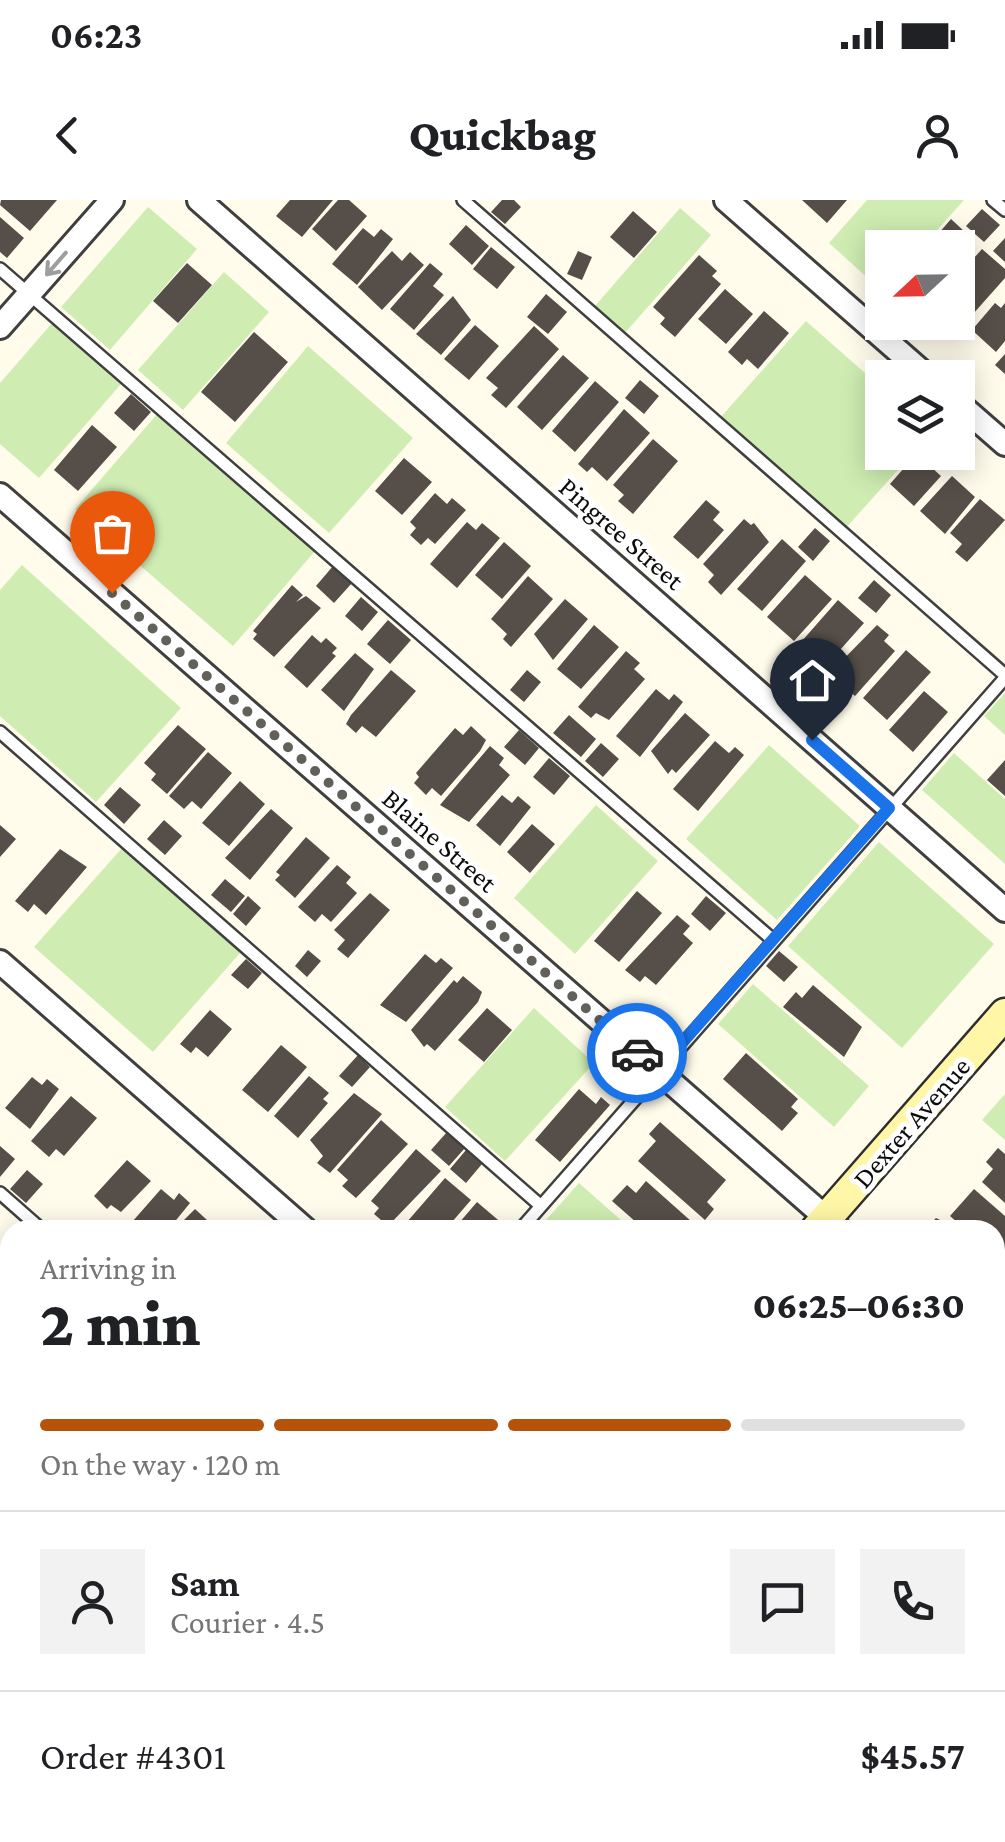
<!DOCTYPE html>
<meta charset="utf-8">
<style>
body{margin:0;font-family:"Crimson Pro",serif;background:#f2f2f2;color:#202124;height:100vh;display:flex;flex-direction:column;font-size:38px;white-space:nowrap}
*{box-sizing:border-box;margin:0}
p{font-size:32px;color:#757577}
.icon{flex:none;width:55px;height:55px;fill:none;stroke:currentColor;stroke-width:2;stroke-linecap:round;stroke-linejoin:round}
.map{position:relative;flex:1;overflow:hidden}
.drawer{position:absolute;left:0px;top:1020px;width:1005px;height:622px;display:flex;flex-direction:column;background:#fff;border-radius:30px 30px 0 0;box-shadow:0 5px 25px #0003}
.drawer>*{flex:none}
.needle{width:65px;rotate:248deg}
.buttons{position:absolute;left:865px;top:30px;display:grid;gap:20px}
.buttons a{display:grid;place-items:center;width:110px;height:110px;border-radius:0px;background:#fff;box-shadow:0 5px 25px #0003;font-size:50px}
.pin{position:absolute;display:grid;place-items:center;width:85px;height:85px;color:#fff;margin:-102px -42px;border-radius:50% 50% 50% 0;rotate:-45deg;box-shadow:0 0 10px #0007}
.pin .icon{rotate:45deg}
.courier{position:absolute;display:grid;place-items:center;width:100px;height:100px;margin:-50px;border:8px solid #1a73e8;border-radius:50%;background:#fff;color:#222;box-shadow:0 2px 12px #0007}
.summary em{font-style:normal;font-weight:800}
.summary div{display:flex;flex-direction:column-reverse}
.summary{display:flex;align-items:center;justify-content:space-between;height:170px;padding:0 40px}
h1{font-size:65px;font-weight:800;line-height:75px}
.bar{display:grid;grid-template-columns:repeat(4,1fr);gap:15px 10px;align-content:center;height:120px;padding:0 40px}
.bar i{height:12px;border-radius:8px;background:#e0e0e0}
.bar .current{background:#b45309}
.bar p{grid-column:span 4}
.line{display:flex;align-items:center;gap:25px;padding:0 40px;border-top:2px solid #e0e0e0}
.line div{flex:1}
.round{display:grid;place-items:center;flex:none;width:105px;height:105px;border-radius:0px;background:#f2f2f2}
.status{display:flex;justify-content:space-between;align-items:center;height:70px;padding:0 50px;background:#fff;direction:ltr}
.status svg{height:28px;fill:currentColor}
header{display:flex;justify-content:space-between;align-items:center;height:130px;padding:0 40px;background:#fff;font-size:45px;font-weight:800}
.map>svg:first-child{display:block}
.green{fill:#cfedb2}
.building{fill:#564e48}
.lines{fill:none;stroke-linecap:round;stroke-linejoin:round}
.lane-casing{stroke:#3f3f3f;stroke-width:16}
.street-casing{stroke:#3f3f3f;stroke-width:28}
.secondary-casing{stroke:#2e2e2e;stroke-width:35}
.lane{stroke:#fff;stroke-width:11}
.street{stroke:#fff;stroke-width:22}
.secondary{stroke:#fff7a7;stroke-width:30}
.oneway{stroke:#9e9e9e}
.done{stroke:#61605a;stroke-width:10;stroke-dasharray:0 18}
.route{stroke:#1a73e8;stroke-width:12}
.labels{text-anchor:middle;stroke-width:10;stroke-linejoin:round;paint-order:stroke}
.street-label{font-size:28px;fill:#0c0c0c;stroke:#fff}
</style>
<div class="status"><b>06:23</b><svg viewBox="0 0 49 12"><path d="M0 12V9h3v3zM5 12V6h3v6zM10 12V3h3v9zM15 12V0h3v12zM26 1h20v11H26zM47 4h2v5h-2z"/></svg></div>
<header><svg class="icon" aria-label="back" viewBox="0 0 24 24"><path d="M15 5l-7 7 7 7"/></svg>Quickbag<svg class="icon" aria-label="person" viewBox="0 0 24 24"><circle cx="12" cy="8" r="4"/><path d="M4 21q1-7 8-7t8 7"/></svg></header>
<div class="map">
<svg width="1005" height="1642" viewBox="0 0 1005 1642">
<rect width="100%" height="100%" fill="#fffcec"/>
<path class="green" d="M867,0H964L922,47L882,48V91L829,43Z
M148,7L197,49L110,150L61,107Z
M680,8L711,35L625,133L595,106Z
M224,72L269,112L183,210L138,170Z
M806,121L882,188V252L913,253L845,329L720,218Z
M53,122L122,183L39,278L0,244V183Z
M308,146L413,238L329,333L226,243Z
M158,213L316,350L233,446L75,309Z
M22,365L181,508L96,602L0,516V390Z
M1005,493V535L984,516Z
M769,545L860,626L777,720L686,639Z
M954,553L1005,599V664L922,590Z
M596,605L658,661L575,754L514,698Z
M879,642L994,744L902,848L788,746Z
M122,648L240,753L153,852L34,747Z
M753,784L869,886L834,927L718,824Z
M534,808L594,863L505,961L445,907Z
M1005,894V940L982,920Z
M579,983L632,1030H537Z
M874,1633H940L951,1642H866Z"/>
<path class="building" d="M1,0H57L30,31L0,5Z
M290,0H333L302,37L276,16Z
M338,0H349L367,16L336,51L312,29Z
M502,0H514L521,7L505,24L491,12Z
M802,0H847L827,23Z
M982,9L1000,25L984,42L966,26Z
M633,11L657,32L634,58L610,37Z
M0,17L24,38L7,58L0,52Z
M951,19L965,32L959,38L970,49L958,63V48H926Z
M466,25L489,46L472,65L449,44Z
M363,28L374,37L381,29L393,39L357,85L332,64Z
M1005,38V62L993,51Z
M491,47L515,67L497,89L473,69Z
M982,49L1005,69V78L957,132L946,122H958V76Z
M392,51L402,61L410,52L424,65L382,110L358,87Z
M578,51L592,57L582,80L567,74Z
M699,55L717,71L712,76L721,84L675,137L660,124L665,118L653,107Z
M187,63L212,85L178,123L153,101Z
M430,63L443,74L433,86L444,95L414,130L390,109Z
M725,89L753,114L726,144L698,119Z
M546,94L567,112L548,134L527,117Z
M453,96L471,120L441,155L416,134Z
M995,103L1001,108L1005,103V141L996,152L972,130Z
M764,111L789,133L758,169L747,159L742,165L728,152Z
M475,125L499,146L469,180L444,159Z
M534,126L559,149L506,208L491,195L498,188L486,178Z
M254,132L288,162L235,222L201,192Z
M1005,154V174L995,165Z
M563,155L589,178L542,230L517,207Z
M640,180L659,196L644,214L625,198Z
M595,181L619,202L575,252L552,231Z
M131,194L151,212L134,231L114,213Z
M624,209L650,233L607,281L592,267L587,272L578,264Z
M92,225L117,247L78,291L54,270Z
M653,239L678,261L633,314L618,301L624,295L613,285Z
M918,252L934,260L930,266L941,276L914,306L890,284Z
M404,258L432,282L402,315L375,291Z
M952,276L975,297L945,334L920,311Z
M435,293L447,304L452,298L466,310L435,344L428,338L421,345L410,335L416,328L410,322Z
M980,299L1005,320L967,362L955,352L962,344L950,333Z
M706,300L720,312L713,320L724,330L698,359L673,337Z
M744,319L751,325L754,323L769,342L721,395L708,382L714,375L703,364Z
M467,322L476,330L482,323L500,338L457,388L430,364Z
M815,328L830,341L813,361L798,347Z
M782,339L806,361L762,411L737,389Z
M504,342L531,366L502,399L475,375Z
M333,366L352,383L334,403L316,386Z
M805,375L832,399L794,441L767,417Z
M528,376L553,399L511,447L503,439L507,434L491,419Z
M874,380L891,395L876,413L858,398Z
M292,385L303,395L296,402L306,396L321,408L274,457L253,439L257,434L253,431Z
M361,397L378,412L362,431L345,416Z
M565,399L588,419L553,460L534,434Z
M838,400L864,423L824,468L810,455L805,460L794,450Z
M388,420L411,440L390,464L367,444Z
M594,425L619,447L581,489L557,469Z
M877,425L889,435L884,441L895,451L855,496L844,487L840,491L825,478Z
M312,435L321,443L326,438L337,448L332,453L336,456L307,488L284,467Z
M906,450L931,472L887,520L863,498Z
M626,451L640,463L634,469L645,479L609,520L596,513L591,518L578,507Z
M355,453L374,469L344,511L321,490Z
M391,470L416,491L376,537L362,526L356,533L346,524L351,515Z
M527,470L541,482L524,502L510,490Z
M656,489L669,500L674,494L683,502L640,557L616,536Z
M924,491L948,512L913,552L889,530Z
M685,513L710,535L676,573L672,569L668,574L651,551Z
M569,515L596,539L581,557L553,533Z
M178,525L206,549L167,594L151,580L156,574L144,563Z
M471,526L486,540L480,551L441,596L432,588L426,595L414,583L419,577L416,573L455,528L463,535Z
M519,530L539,548L525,565L504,547Z
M715,541L729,553L735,547L744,555L698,611L673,589Z
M601,543L619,559L603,577L585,561Z
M490,546L504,558L499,565L510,575L469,622L440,605Z
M208,552L232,573L201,609L192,601L184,609L169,596Z
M549,558L570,576L554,595L533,577Z
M1005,560V596L987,580Z
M240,581L265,604L229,646L202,623Z
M120,587L141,605L124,624L104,605Z
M502,595L512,603L518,596L531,607L500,646L476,625Z
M271,609L293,628L250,680L225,658Z
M164,620L182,636L165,655L147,639Z
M532,624L555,644L530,673L507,652Z
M0,625L16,639L0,657Z
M306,637L330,658L295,698L275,680L280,675L276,672Z
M60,649L87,667L46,715L34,704L28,712L15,701Z
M337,665L351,677L346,683L357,693L331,722L322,714L315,722L298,707Z
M225,679L245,696L231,712L211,695Z
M637,691L662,713L619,762L594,741Z
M370,693L390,710L348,758L337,749L345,740L334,730Z
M248,696L261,708L246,726L233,714Z
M706,696L726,713L710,731L691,714Z
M677,715L690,726L683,734L693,743L656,785L645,776L640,782L625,770Z
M308,750L321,761L307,777L295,766Z
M779,751L798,767L784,782L766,766Z
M425,754L436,763L441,758L453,768L406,822L380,805Z
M246,759L262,773L248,789L231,775Z
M463,776L482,792L478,802L435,851L427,844L424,847L411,830L454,780L457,783Z
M813,785L862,827L844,857L783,807L796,792L802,798Z
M487,808L512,830L484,862L458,840Z
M210,810L232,829L208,857L196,847L191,853L180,844Z
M281,845L307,867L268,912L242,890Z
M746,853L798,899L791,907L798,913L782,931L723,879Z
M358,855L370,867L352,887L339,876Z
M309,876L329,893L323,899L328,903L298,938L274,916Z
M32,877L42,885L47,879L59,889L30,929L5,908Z
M579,889L596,904L601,897L610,905L560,962L535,940Z
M354,893L382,914L330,973L317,963L323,956L310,940Z
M71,896L97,918L64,956L56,949L49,957L31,941Z
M381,920L408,944L356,998L342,986L348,980L337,970Z
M660,922L726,980L707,1002L714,1009L705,1020L638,961L656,941L649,934Z
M447,932L465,948L449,966L431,950Z
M0,946L15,959L0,977Z
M998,948L1005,954V1003L982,982L993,969L986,962Z
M416,949L441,971L388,1026L374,1014L379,1008L371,1001Z
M466,950L482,964L466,983L450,969Z
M127,960L151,981L121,1012L111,1005L107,1009L94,996Z
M27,970L43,984L26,1003L10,989Z
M445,978L471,1000L445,1030H400Z
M646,981L692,1022L698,1030H645L612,1001L627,985L636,993Z
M161,989L174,1000L179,993L190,1003L168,1030H125Z
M974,989L1005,1016V1060L995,1056V1030H966L950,1016Z
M477,1002L504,1025L499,1030H453Z
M195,1009L207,1020L202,1024L209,1030H174Z
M936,1018L944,1022L953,1030H925Z
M2,1101L10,1108V1145L0,1141Z
M1005,1289V1345L995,1336V1301Z
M0,1303L10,1312L1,1323L9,1331L0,1341Z
M10,1437V1462L0,1453Z
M3,1475L10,1482V1503L4,1510L0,1506Z
M1005,1475V1530L995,1542V1487Z
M10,1632H46L38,1642H17Z
M62,1632H114L124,1642H66L59,1636Z
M125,1632H168L160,1642L151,1636L146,1642H136Z
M529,1632H559L552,1642H535Z
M593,1632H627L633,1637L628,1642H585Z
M821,1632H865L857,1642H820L816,1638Z"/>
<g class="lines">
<defs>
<path id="lane" d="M463,0L1005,475
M993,0L1005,10
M0,69L773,740
M0,532L541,1006
M0,993L42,1030
M520,1030L1005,478
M995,1149L1005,1138
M995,1399L1005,1408
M0,1463L10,1471
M0,1620L10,1609
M732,1632L742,1642
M562,1642L571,1632"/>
<path id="street" d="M199,0L1005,710
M726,0L929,178
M0,127L112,0
M958,203L1005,244
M0,295L840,1030
M0,762L306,1030
M995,1168L1005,1176
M0,1228L10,1237
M462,1632L473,1642
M994,1632L1005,1642"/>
<path id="secondary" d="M816,1030L1005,814
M275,1642L284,1632"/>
</defs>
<use href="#lane" class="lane-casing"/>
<use href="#street" class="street-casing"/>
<use href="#secondary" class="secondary-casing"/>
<use href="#lane" class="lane"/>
<use href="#street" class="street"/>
<use href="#secondary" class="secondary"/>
</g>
<defs><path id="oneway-shaft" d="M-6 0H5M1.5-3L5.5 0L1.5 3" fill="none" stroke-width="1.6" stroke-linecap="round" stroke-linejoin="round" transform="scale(2.5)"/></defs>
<use class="oneway" href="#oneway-shaft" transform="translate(56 64) rotate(131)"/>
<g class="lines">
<path class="done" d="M112,393L637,853"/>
<path class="route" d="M637,853L658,870L889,608L812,540"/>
</g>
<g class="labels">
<g class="street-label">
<text transform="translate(622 333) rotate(41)" y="10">Pingree Street</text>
<text transform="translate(440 640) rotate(41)" y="10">Blaine Street</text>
<text transform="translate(911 922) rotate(-49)" y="10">Dexter Avenue</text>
</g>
</g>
</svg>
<div class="buttons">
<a><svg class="needle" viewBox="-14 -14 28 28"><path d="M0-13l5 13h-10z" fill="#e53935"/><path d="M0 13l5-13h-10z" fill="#757577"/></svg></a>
<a><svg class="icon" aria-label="layers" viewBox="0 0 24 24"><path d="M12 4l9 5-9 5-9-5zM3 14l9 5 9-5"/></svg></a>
</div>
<div class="pin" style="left:112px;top:393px;background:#ea580c"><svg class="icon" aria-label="bag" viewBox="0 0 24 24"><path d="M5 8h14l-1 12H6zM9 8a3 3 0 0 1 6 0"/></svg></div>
<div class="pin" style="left:812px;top:540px;background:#1f2937"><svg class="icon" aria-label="home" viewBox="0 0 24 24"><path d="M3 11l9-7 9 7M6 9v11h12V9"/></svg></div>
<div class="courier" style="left:637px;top:853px"><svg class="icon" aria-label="car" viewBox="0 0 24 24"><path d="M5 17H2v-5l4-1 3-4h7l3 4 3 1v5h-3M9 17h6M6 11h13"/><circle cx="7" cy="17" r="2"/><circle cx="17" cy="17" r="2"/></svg></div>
<section class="drawer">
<div class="summary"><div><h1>2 min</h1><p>Arriving in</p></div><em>06:25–06:30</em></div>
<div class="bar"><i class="current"></i><i class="current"></i><i class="current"></i><i></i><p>On the way · 120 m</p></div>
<div class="line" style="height:180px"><a class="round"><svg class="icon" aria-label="person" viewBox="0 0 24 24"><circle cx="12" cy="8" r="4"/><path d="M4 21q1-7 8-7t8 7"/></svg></a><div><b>Sam</b><p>Courier · 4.5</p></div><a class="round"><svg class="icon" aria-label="chat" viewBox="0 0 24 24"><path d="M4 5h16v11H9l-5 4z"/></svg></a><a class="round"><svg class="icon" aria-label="phone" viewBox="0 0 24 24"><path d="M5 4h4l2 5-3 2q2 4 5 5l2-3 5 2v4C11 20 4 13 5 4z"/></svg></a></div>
<div class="line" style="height:130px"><div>Order #4301</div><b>$45.57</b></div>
</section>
</div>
